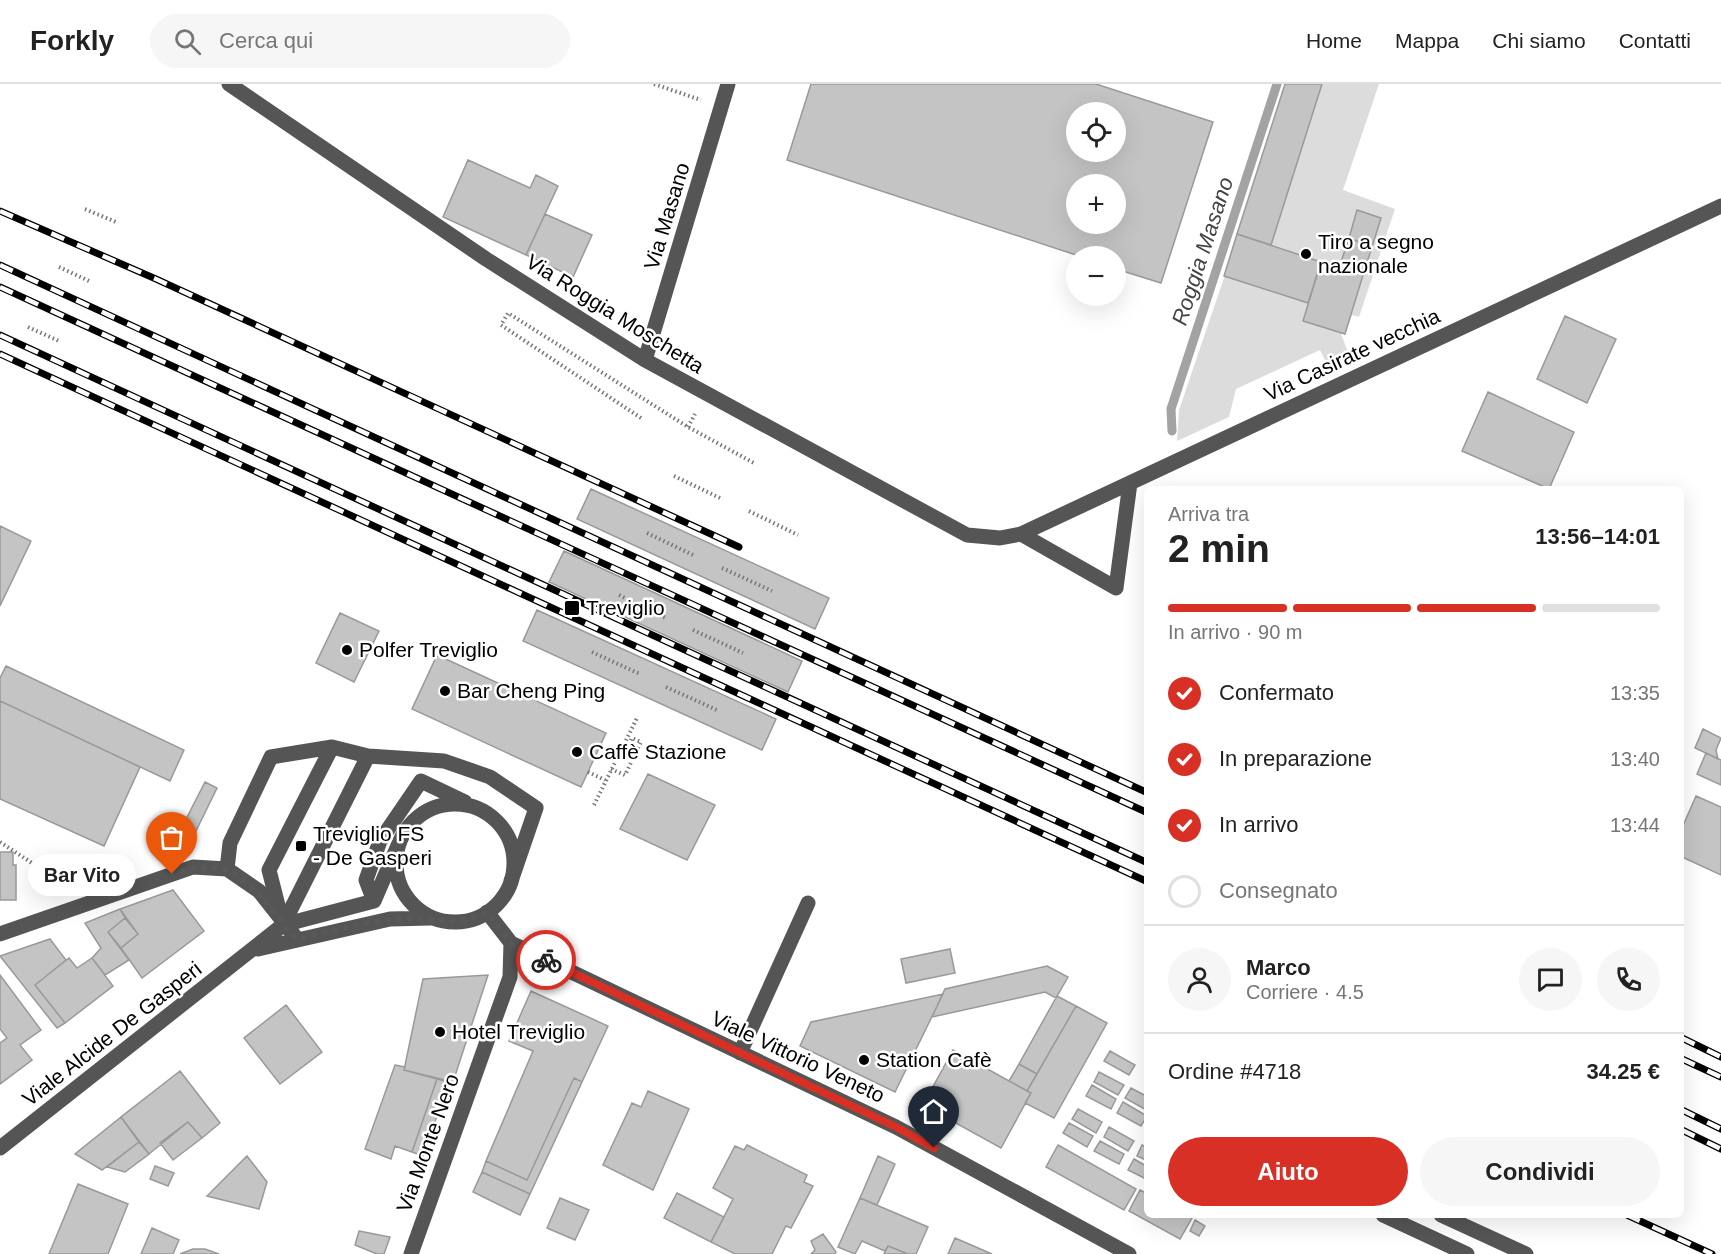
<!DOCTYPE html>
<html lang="it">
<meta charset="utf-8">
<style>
body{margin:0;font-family:Arial,sans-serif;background:#f6f6f6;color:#222;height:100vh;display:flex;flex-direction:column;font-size:22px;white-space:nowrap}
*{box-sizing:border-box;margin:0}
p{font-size:20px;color:#767676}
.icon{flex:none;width:33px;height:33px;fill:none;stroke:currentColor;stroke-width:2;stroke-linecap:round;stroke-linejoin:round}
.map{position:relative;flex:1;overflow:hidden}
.panel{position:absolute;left:1144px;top:402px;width:540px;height:732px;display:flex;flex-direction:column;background:#fff;border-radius:9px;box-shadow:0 6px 24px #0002}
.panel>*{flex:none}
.buttons{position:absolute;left:1066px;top:18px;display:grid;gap:12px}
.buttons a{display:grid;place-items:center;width:60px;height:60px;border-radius:50%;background:#fff;box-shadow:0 6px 24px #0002;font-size:30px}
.pin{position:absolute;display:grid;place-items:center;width:51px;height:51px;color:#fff;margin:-62px -26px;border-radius:50% 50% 50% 0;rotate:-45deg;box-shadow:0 0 6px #0007}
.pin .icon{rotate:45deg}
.courier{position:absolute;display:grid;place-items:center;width:60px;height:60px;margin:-30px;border:4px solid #d93025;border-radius:50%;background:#fff;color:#222;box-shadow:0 2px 8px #0007}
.bubble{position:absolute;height:42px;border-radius:21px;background:#fff;box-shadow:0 6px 24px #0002;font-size:20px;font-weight:700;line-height:42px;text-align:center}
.summary em{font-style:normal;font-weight:700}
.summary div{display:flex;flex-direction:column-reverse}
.summary{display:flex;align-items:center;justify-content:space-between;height:102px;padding:0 24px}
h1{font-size:39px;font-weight:700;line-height:45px}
.bar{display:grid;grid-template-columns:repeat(4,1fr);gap:9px 6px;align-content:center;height:72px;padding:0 24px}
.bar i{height:8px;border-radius:4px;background:#e0e0e0}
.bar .current{background:#d93025}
.bar p{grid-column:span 4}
.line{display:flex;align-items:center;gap:15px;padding:0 24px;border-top:2px solid #e0e0e0}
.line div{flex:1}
.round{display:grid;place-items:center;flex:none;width:63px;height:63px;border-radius:32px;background:#f6f6f6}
ol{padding:0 24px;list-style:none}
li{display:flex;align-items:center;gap:18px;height:66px}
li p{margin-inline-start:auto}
li .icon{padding:6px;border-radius:50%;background:#d93025;color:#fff;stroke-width:4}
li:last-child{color:#767676}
li i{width:33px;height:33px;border:3px solid #e0e0e0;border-radius:50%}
.cta{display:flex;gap:12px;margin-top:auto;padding:12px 24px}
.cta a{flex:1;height:69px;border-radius:36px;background:#d93025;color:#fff;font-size:24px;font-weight:700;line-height:69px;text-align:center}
.cta a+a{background:#f6f6f6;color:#222}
header{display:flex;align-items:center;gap:36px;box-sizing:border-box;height:84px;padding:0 30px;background:#fff;border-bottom:2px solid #e0e0e0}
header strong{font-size:28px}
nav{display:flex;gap:33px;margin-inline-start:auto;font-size:21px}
.search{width:420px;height:54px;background:#f6f6f6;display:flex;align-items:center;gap:15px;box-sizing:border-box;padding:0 21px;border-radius:33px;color:#767676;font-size:22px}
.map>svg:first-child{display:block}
.green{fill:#dcdcdc}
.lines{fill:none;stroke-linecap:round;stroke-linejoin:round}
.stream{stroke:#a3a3a3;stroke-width:9}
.building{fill:#c4c4c4;stroke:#999;stroke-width:1.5;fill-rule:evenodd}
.path{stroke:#777;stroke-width:4;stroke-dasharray:1.5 3;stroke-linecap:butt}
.minor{stroke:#555;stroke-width:15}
.rail-casing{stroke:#000;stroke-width:7}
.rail{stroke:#fff;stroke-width:4.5;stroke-dasharray:14;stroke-linecap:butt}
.done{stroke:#595959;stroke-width:6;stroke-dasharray:0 10.8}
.route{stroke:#d93025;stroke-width:8}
.poi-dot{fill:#000;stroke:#fff;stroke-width:2}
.labels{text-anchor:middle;stroke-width:5;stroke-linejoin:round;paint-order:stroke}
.street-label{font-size:21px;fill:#000;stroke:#fff}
.poi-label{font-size:21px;fill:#000;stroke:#fff;text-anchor:start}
.water-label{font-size:22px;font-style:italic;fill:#444;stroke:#fff}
</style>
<header>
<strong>Forkly</strong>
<div class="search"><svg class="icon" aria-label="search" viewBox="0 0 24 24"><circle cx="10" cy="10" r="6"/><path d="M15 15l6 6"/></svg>Cerca qui</div>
<nav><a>Home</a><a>Mappa</a><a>Chi siamo</a><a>Contatti</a></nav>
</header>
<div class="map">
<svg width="1721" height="1170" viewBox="0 0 1721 1170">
<rect width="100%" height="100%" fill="#fff"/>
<path class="green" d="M1290,0H1379L1343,106L1395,125L1359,233L1352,231L1345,250H1341L1350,273L1329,284L1320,266L1236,305L1229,333L1177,357L1179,326Z"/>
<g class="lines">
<path class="stream" d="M1172,347L1171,325L1277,0"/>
</g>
<path class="building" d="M811,0H1096L1213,38L1161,199L1116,185V172H1079L787,76ZM1077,28H1116V68H1077ZM1077,100H1116V140H1077Z
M1285,0H1322L1271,161L1237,150Z
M468,76L530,104L536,91L558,102L526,171L443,133Z
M1357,126L1381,134L1372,163L1349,154Z
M545,130L592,151L573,193L526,171Z
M1237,150L1321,178L1308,219L1224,192Z
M1349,154L1372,163L1363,191L1339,184Z
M1321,178L1363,191L1345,250L1303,237Z
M1565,232L1616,255L1587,319L1537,295Z
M1488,308L1574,348L1549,405L1462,367Z
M591,405L829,514L815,545L577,435Z
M0,442L31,457L0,522Z
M564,467L802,577L788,608L549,498Z
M537,526L776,635L762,666L523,557Z
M340,529L379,547L354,598L316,579Z
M437,571L606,649L581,703L412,625Z
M6,582L184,666L170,697L0,617V594Z
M0,617L140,683L104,762L0,715Z
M1703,645L1721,654L1716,666L1718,675L1695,664Z
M1706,669L1721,676V701L1697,690Z
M648,690L715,721L687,776L620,745Z
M205,698L217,704L194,751L181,745Z
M1696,712L1721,723V791L1682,773V744Z
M0,768H13V781H16V816H0Z
M173,806L204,847L142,894L121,864L138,850L120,825Z
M120,825L125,834L108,848L129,876L105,891L92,874L101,864L85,839Z
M125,834L138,850L121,864L108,848Z
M50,855L66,876L35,901L65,939L57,944L0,872Z
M950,865L955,889L906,899L901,875Z
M69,874L77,884L92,874L113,902L65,939L35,901Z
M1047,882L1068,893L1056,914L1045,908L932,933L945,905Z
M0,891L41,946L20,961L32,976L0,1000V959L7,954L0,945Z
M488,891L453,998L404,986L423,895Z
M531,907L608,942L582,998L574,994L527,1096L486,1077L533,967L509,957Z
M943,910L895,1008L800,962L811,938Z
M1057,912L1076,922L1037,990L1019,980Z
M286,921L322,968L280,1000L244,954Z
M1076,922L1107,939L1054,1034L1025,1019L1031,1009L1027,1007Z
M953,966L1031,1009L1001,1064L923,1021Z
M1110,967L1135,981L1129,991L1104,977Z
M1019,980L1037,990L1027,1007L1009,997Z
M395,981L405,983L404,986L437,995L412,1068L395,1062L391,1075L365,1065Z
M180,987L220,1039L202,1054L188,1038L149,1070L121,1033Z
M1099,988L1124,1001L1118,1011L1094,998Z
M574,994L582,998L530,1110L482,1088L486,1077L527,1096Z
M437,995L449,998L423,1072L412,1068Z
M1092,1001L1116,1015L1111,1025L1086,1012Z
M1131,1004L1148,1013V1027L1125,1014Z
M648,1007L689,1025L653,1106L603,1081L632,1019L641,1023Z
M1123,1018L1147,1032L1141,1042L1117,1029Z
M1078,1025L1102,1038L1096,1049L1072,1035Z
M121,1033L139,1058L102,1086L75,1070Z
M188,1038L202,1054L173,1076L160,1059Z
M1069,1039L1093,1052L1087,1063L1063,1049Z
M1109,1043L1134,1057L1128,1067L1104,1053Z
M1100,1057L1124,1070L1119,1080L1094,1067Z
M139,1058L149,1070L125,1088L107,1083Z
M747,1061L807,1091L804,1098L813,1102L791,1144L786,1142L772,1170H735L711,1158L733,1115L713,1104L735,1062L744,1066Z
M1058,1061L1136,1105L1124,1126L1046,1083Z
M1142,1061L1148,1064V1077L1137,1072Z
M247,1072L267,1098L259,1125L207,1112Z
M878,1072L895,1080L877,1121L860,1114Z
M1134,1075L1148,1083V1096L1128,1086Z
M155,1082L174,1089L168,1102L150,1095Z
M482,1088L530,1110L520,1131L473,1108Z
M78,1100L128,1120L108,1170H49Z
M1140,1106L1148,1110V1131H1186L1192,1134L1180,1155L1129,1127Z
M677,1109L724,1133L711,1158L664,1134Z
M560,1114L589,1126L575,1156L547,1144Z
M860,1114L928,1143L916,1170H908L888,1162L885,1167L862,1157L855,1170L838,1163Z
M1195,1136L1205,1142L1199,1152L1190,1147Z
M152,1144L179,1156L173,1170H141Z
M359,1147L390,1153L384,1170H377L355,1161Z
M823,1150L836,1168L835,1170H811L815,1166L811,1157Z
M955,1154L985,1167L992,1170H948Z
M888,1162L908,1170H884Z
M193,1165H205L219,1170H180Z"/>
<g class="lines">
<path class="path" d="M654,0L701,16
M85,125L116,138
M59,183L89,197
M28,243L59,257
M641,334L501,241L508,229L688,343L754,379
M688,343L695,330
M674,392L722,415
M749,427L798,451
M647,449L695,472
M722,484L772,507
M619,511L666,534
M693,546L743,569
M592,568L640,590
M666,603L717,626
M611,685L625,691L641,658L632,654L628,662
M588,688L605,696
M594,721L637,634
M0,758L67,802"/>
<path class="minor" d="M229,0L486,175L645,276L967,451L1000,454L1021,450L1721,122
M645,276L728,0
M1021,450L1116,504L1130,399
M396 779a59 59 0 1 1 118 0a59 59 0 1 1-118 0Z
M227,785L230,759L271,673L332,663
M374,817L366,796L380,757L421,697L465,718
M487,828L511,859L896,1043L1129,1170
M283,841L269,786L332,663L368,672L444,677L490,693L536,724L511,797
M283,841L368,672
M0,850L193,783L227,785L259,807L297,855
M258,865L390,835L431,834
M740,969L808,819
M0,1064L283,841L374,817L400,757
M1383,1131L1467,1170
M1441,1131L1526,1170
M411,1170L510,893L511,859"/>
<defs>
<path id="rail" d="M0,127L156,195L739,463
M0,181L1148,709
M0,203L1148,729
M0,251L1148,779
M0,270L1148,798
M1682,954L1721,973
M1682,975L1721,993
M1682,1026L1721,1045
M1682,1046L1721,1065
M1627,1131L1712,1170"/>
</defs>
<use href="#rail" class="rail-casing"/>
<use href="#rail" class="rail"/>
</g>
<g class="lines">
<path class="done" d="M172,790C245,766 255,812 297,855C328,848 360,839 392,835C425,831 457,844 487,828L511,859L546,876"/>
<path class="route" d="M546,876L896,1043L934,1064"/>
</g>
<g class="poi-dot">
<circle cx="1306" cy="170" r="6"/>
<rect x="564" y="516" width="16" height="16" rx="3"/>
<circle cx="347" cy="566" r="6"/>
<circle cx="445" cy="607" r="6"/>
<circle cx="577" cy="668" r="6"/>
<rect x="295" y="756" width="12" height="12" rx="3"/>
<circle cx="440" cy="948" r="6"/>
<circle cx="864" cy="976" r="6"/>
</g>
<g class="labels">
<g class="street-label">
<text transform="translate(667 132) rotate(-73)" y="7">Via Masano</text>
<text transform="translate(615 230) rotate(32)" y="7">Via Roggia Moschetta</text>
<text transform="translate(1352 271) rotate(-25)" y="7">Via Casirate vecchia</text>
<text transform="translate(112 950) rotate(-38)" y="7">Viale Alcide De Gasperi</text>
<text transform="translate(798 973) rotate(25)" y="7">Viale Vittorio Veneto</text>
<text transform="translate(428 1059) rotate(-70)" y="7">Via Monte Nero</text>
</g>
<g class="poi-label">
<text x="1318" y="165">Tiro a segno<tspan x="1318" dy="24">nazionale</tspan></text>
<text x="586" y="531">Treviglio</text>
<text x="359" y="573">Polfer Treviglio</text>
<text x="457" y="614">Bar Cheng Ping</text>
<text x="589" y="675">Caffè Stazione</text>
<text x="313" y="757">Treviglio FS<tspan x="313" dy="24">- De Gasperi</tspan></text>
<text x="452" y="955">Hotel Treviglio</text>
<text x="876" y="983">Station Cafè</text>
</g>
<g class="water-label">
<text transform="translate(1202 167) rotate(-72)" y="8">Roggia Masano</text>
</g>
</g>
</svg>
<div class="buttons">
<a><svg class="icon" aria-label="locate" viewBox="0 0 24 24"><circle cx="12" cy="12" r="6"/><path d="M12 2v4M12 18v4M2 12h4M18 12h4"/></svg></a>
<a>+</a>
<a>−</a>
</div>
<div class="pin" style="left:172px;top:790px;background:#ea580c"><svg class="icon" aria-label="bag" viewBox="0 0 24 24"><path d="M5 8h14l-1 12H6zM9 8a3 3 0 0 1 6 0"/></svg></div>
<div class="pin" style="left:934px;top:1064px;background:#1f2937"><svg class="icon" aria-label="home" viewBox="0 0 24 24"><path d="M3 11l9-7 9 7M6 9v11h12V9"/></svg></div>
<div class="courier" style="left:546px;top:876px"><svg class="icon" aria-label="bike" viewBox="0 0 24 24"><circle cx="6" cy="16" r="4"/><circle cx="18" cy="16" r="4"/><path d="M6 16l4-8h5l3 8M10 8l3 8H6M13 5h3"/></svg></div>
<div class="bubble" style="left:28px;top:770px;width:108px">Bar Vito</div>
<section class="panel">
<div class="summary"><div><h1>2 min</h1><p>Arriva tra</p></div><em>13:56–14:01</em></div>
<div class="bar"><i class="current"></i><i class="current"></i><i class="current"></i><i></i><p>In arrivo · 90 m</p></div>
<ol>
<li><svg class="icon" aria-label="check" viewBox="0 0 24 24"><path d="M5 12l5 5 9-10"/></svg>Confermato<p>13:35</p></li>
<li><svg class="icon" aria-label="check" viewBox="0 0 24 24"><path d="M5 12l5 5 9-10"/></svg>In preparazione<p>13:40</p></li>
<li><svg class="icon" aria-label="check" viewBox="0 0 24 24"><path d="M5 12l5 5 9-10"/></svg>In arrivo<p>13:44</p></li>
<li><i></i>Consegnato</li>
</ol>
<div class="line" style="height:108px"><a class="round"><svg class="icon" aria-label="person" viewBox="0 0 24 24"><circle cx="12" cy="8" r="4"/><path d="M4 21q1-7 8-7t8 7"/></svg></a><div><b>Marco</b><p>Corriere · 4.5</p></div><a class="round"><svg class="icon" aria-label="chat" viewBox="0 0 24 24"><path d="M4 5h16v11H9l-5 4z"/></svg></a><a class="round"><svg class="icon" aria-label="phone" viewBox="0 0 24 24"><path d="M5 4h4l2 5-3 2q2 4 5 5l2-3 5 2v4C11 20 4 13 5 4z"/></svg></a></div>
<div class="line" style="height:78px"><div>Ordine #4718</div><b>34.25 €</b></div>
<div class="cta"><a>Aiuto</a><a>Condividi</a></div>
</section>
</div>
